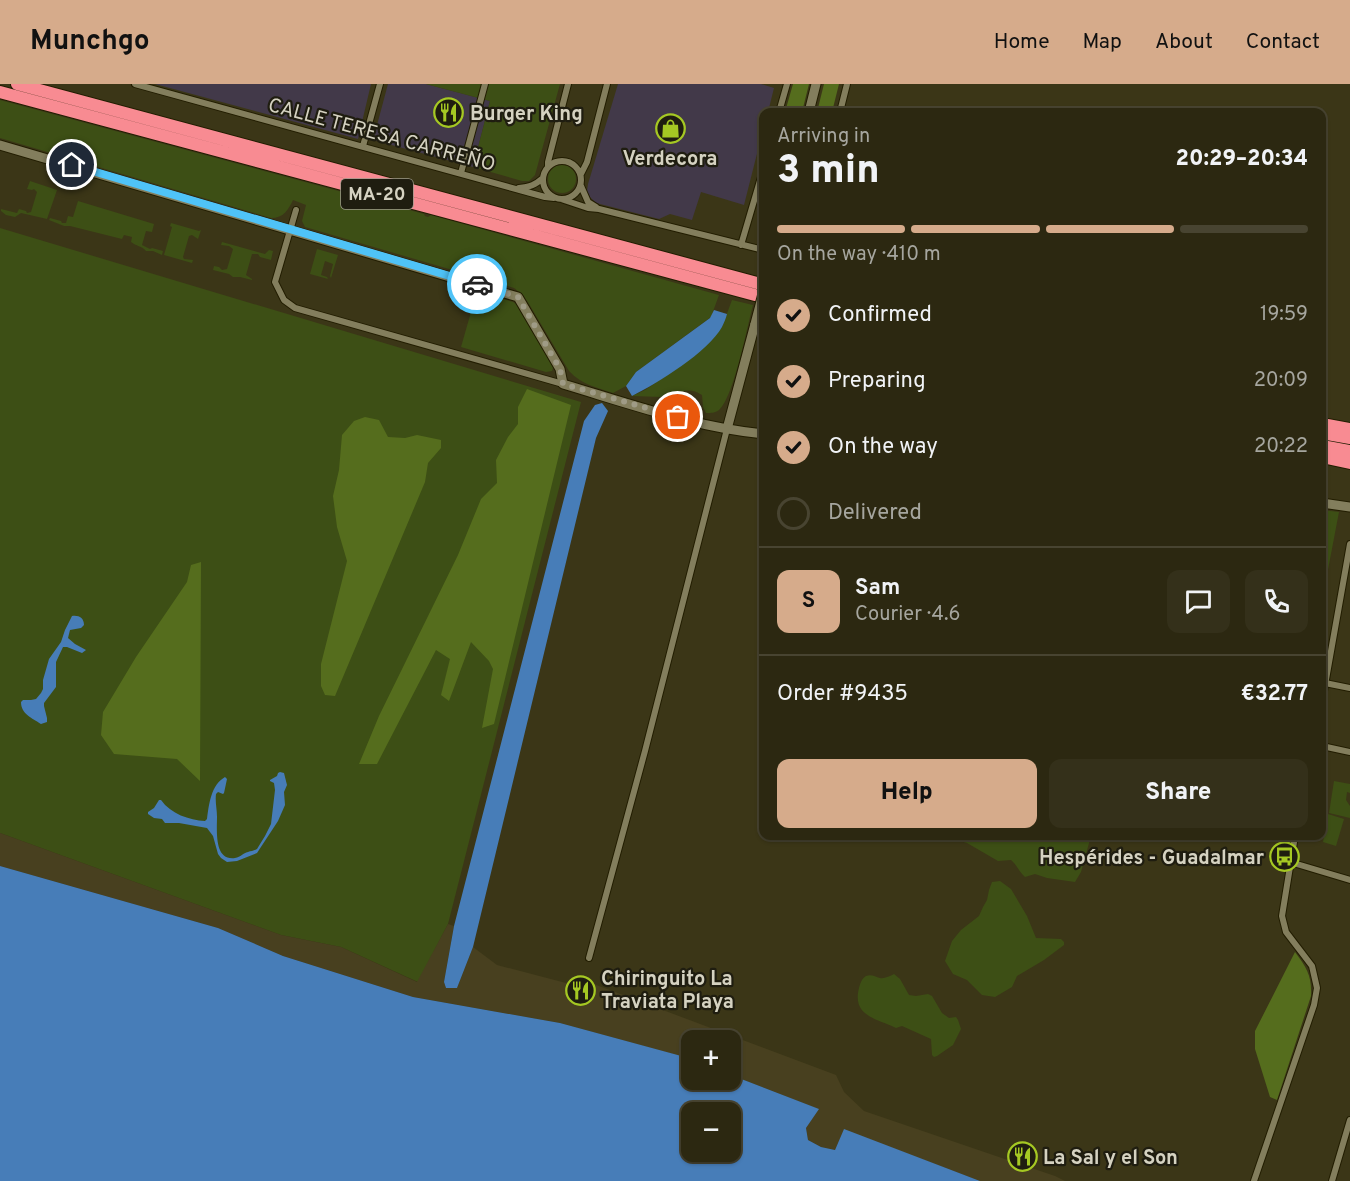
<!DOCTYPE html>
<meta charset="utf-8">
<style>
body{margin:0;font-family:Overpass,sans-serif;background:#34301a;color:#f1f3f6;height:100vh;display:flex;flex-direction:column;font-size:22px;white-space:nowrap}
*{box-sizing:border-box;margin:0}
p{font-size:20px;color:#a6a69f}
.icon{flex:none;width:33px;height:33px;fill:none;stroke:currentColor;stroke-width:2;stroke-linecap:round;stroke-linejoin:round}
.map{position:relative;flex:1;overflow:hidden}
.side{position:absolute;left:759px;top:24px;width:567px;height:732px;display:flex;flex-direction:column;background:#2c2811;border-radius:12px;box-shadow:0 2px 4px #0004,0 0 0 2px #484431}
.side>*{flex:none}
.fabs{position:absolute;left:681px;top:946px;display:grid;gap:12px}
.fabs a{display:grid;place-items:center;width:60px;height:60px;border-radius:12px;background:#2c2811;box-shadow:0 2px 4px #0004,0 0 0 2px #484431;font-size:30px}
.pin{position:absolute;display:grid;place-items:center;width:51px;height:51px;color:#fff;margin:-26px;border:3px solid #fff;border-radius:50%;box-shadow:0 2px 6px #0007}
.courier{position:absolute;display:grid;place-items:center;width:60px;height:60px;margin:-30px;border:4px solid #4fc3f7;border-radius:50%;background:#fff;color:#222;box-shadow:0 2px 8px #0007}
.overview em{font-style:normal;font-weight:800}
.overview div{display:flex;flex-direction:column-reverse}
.overview{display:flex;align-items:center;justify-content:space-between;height:102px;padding:0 18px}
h1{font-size:39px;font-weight:800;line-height:45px}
.bar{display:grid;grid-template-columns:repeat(4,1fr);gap:9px 6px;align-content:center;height:72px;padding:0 18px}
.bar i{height:8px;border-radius:4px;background:#484431}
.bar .current{background:#d6ab8b}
.bar p{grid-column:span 4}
.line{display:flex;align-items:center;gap:15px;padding:0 18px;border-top:2px solid #484431}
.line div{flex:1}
.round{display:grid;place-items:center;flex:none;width:63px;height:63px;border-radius:12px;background:#34301a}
ol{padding:0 18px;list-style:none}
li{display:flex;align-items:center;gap:18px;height:66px}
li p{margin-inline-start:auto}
li .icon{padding:6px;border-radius:50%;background:#d6ab8b;color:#111;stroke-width:4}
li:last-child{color:#a6a69f}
li i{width:33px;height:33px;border:3px solid #484431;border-radius:50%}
.cta{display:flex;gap:12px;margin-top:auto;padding:12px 18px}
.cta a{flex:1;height:69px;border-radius:12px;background:#d6ab8b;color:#111;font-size:24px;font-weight:800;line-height:69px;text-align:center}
.cta a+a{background:#34301a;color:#f1f3f6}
header{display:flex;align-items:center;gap:36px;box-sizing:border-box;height:84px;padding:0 30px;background:#d6ab8b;color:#111}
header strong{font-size:28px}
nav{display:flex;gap:33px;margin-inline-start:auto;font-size:21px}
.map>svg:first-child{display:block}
.commercial{fill:#423949}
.green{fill:#3d4f15}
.forest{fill:#556d1d}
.sand{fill:#48401f}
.water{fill:#477db8;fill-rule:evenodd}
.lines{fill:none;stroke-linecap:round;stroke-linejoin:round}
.street-casing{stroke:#221d00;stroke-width:8}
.secondary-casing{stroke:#221d00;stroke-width:11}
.highway-casing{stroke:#221d00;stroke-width:14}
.street{stroke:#837e5d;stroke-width:6}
.secondary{stroke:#837e5d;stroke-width:9}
.highway{stroke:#f88b92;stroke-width:12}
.secondary-bridge-casing{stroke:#221d00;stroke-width:11;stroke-linecap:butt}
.secondary-bridge{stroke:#837e5d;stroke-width:9}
.done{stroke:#9f9b86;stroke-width:6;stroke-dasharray:0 10.8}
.route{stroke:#4fc3f7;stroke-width:8}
.labels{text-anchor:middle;stroke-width:4.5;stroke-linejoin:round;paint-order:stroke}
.shield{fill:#1f1d10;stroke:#9e9c8c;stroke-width:1.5}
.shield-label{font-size:18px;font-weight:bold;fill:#d5d2c1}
.poi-label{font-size:20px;font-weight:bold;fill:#d5d2c1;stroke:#1f1d10;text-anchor:start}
.street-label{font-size:20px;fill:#d5d2c1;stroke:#1f1d10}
</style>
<header>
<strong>Munchgo</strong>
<nav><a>Home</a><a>Map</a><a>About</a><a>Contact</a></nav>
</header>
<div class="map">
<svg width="1350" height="1097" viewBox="0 0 1350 1097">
<rect width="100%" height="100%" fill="#3b3617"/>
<path class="commercial" d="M155,0H371L358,55Z
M388,0H426L490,17L473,83L373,56Z
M618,0H761L774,4L768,28H764L763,46L744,121L701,108L692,136L670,130L659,135L596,119L590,113L587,107L588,100Z"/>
<path class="green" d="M426,0H560L535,91L529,97H522L473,83L490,17Z
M0,16L424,130L425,132L428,133L431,131L719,211L711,233L636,288L626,302L613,309C596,303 582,301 569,287L529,220L523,211L514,204L305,143L302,137L306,121L293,116C288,126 284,134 271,134L0,54Z
M548 95a14 14 0 1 1 28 0a14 14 0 1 1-28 0Z
M30,97L57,106L47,135L21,129L15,133L6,131L1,127V125L17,129L19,125L26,127L27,129L31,128L37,108L34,105L32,106L27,105Z
M78,117L154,140L152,148L146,147L142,161L150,165L152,164L163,167L162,171L153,167H146C142,162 136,162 131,158L132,153L124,151L122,155L70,142H64L49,136L50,134L61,137L62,139H66L68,132L73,133Z
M171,139L199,147L201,146L198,155L192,151L189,152L183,173L184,175L193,176L192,179L164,171L172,143L170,142Z
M0,144L581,318L448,840L418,898L341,863L281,851L0,749Z
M222,158L265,170L269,166L273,167L271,176L260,173L258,170H252L246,191L252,195V196L240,193H233L229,190L213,186L214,182L219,183L222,186L227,185L233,165L229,162L221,161Z
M317,165L338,171L331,194L330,192L333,180L325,177L321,191L327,193L328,195L310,190Z
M477,207L513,218L516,220L552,281L553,284L552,287L546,288L461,263Z
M732,216L753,221C747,243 734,313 719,326C715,329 711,329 706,329L703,323L702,311C686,300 677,312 661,313C652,313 642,312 632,312L645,306L679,283L722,243Z
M1322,426L1339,428L1322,517Z
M1334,697L1350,700V709L1347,708L1346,716L1350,722V734L1329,729Z
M1328,730L1344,735L1336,762L1323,758Z
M944,752H1091L1081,788L1075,798L1047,794L1035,790L1025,793C1019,788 1017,781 1011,776L998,777L967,759Z
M1000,797L1011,805L1027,832L1036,854L1061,855L1064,858V861L1044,876L1017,892L1012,903L995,913L982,911L967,896L953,890L945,877L952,857L961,846L979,832L983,823L987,816L989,806L992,798Z
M894,890L900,895L909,911L916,912L928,910L932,912L942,929L949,934L956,933L958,936L961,945L953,961L937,972L934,973L932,971L931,955L902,942L896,944C875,934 852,932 859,904C860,900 862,894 866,892C872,890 875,893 880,894C884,895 890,892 894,890Z"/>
<path class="forest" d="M793,0H809L802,28H785Z
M824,0H839L832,28H817Z
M527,305L571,321L494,640L482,644L493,585L489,577L471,558L449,617L441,611L450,575L436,566L377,680H359L379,632L458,471L481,415L497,399L496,376L508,353L518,340V323Z
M365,333L379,336L388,353L405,354L417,351L441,356V364L428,379L425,398L335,612L325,611L321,602V580L347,477L337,443L333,412L339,386L342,351L354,337Z
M201,478L200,697L177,675L114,670L101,651L103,628L136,573L187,498L191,481Z
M1295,868C1307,884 1312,892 1311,912L1277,1016L1270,1013L1255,965V947Z"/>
<path class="sand" d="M0,749L281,851L341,863L417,898L448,840L454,842L444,898L446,904H457L473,863L497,881L566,899L583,896L836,991L844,1008L864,1027L1055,1092L1065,1097H980L844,1046L835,1066L821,1063L808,1056L806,1044L818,1025L731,991L730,957H692L691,975L560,939L413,913L283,872L218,844L0,782Z"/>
<path class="water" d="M714,226L727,230C726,234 724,239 722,243C708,268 658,299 632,312L626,302L636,288L710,234Z
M602,319L608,327L596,354L473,863L457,904H446L444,898L454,842L584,337L595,321Z
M72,532C79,531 84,534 84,541L81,544L70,546L68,554L75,560L86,566L82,569L67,563H63L56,578V603L44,619V622L47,634V638L41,640C32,634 21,630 21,618L23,616H31L36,615L41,609L43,605V596L49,575L61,558L65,546Z
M280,688L284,689L287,701L284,708L285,721L278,737L257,769L237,777L227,778L221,774L218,770L213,752L207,744L179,739H165L162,735L154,734L148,730V728L154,724L159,716H161C171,730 189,736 205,737L207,735C209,720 211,701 225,693L227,695L224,709L223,710L218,708L216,710C215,718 217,725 217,733C217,747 214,777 235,774C241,773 243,769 248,768C251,767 254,767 257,765L265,752L271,740L275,706L274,699L270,697V696L277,692L278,689Z
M0,782L218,844L283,872L413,913L560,939L685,973L691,975L692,996H730L731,991L819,1025L806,1044L808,1056L821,1063L835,1066L844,1045L980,1097H0ZM692,1029H730V1068H692Z"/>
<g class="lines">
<defs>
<path id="street" d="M135,0L545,113L554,114
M779,28L787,0
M840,28L847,0
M363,62L380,0
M543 96a19 19 0 1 1 38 0a19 19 0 1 1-38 0Z
M548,82V78L568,0
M461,89L485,0
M581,90L587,78L607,0
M581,102L588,118L596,123
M519,104C530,103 535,101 543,94
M561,115L588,124L599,125L764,166
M296,126L275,198L284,216L295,224L563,300
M741,161L764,83
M1325,599L1350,604
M1322,618L1350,460
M1322,662L1350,668
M1290,778L1350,796
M589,874L645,667L727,345
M1254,1097L1314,921L1317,904L1312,882L1286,848L1282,832L1295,752
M1332,1097L1350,1036"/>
<path id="secondary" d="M809,28L816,0
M0,61L518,213L560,285L563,300C627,319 697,344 764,350
M727,345L755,240
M1322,419L1350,423"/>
<path id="highway" d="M17,0L757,199
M0,8L755,211
M1322,340L1350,345
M1322,349L1350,354
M1322,362L1350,367
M1322,373L1350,379"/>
</defs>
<use href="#street" class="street-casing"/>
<use href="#secondary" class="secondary-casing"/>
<use href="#highway" class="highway-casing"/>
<use href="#street" class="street"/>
<use href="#secondary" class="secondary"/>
<use href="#highway" class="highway"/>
<defs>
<path id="secondary-bridge" d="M755,240L764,206"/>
</defs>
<use href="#secondary-bridge" class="secondary-bridge-casing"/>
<use href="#secondary-bridge" class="secondary-bridge"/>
</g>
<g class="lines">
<path class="done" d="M477,200L518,213L560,285L563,300L678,333"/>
<path class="route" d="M72,81L477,200"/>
</g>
<defs>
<symbol id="restaurant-ring" viewBox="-11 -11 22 22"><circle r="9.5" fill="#1f1d10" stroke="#a5c823" stroke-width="1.5"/><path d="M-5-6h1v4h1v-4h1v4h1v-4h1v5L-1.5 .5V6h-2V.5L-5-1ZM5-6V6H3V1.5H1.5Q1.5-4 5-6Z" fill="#a5c823"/></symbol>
<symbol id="shop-ring" viewBox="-11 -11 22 22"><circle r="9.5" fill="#1f1d10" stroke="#a5c823" stroke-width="1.5"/><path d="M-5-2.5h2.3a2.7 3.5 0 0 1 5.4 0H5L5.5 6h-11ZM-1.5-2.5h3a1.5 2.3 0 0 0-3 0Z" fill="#a5c823"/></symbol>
<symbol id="bus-ring" viewBox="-11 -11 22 22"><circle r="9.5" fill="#1f1d10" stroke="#a5c823" stroke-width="1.5"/><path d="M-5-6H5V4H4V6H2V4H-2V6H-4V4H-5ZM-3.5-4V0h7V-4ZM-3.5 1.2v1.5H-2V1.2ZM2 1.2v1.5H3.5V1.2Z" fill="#a5c823"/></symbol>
</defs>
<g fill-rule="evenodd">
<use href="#restaurant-ring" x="432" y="12" width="33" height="33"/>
<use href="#shop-ring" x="654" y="28" width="33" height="33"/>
<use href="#bus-ring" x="1268" y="756" width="33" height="33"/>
<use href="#restaurant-ring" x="564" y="890" width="33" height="33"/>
<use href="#restaurant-ring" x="1006" y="1056" width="33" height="33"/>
</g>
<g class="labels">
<rect class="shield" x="341" y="95" width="72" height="30" rx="4.5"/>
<g class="shield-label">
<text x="377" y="116">MA-20</text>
</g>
<g class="poi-label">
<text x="470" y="36">Burger King</text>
<text x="670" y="81" text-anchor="middle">Verdecora</text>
<text x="1264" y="780" text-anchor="end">Hespérides - Guadalmar</text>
<text x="601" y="901">Chiringuito La<tspan x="601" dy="23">Traviata Playa</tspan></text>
<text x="1043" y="1080">La Sal y el Son</text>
</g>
<g class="street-label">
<text transform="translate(382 50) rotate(15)" y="7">CALLE TERESA CARREÑO</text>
</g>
</g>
</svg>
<div class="fabs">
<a>+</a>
<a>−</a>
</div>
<div class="pin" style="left:678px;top:333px;background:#ea580c"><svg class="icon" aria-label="bag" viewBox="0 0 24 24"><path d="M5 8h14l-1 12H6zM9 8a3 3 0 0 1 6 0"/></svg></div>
<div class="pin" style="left:72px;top:81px;background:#1f2937"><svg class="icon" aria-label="home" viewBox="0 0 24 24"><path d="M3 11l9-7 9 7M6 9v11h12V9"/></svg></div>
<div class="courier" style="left:477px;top:200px"><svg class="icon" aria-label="car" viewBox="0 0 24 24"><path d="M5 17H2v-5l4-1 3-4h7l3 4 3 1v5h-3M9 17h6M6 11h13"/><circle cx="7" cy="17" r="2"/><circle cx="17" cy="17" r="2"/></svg></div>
<section class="side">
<div class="overview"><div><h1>3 min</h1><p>Arriving in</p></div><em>20:29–20:34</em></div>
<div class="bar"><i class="current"></i><i class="current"></i><i class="current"></i><i></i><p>On the way · 410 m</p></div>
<ol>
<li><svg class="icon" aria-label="check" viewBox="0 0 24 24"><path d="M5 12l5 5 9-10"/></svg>Confirmed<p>19:59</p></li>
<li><svg class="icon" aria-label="check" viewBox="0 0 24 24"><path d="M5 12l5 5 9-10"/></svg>Preparing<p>20:09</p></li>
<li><svg class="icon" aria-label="check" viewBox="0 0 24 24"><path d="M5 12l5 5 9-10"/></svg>On the way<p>20:22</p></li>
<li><i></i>Delivered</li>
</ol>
<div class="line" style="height:108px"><b class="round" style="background:#d6ab8b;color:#111">S</b><div><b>Sam</b><p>Courier · 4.6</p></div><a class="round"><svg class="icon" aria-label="chat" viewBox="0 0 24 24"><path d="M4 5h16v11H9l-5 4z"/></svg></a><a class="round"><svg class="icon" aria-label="phone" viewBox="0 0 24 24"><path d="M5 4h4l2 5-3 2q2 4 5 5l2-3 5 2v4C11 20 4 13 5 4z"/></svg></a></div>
<div class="line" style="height:78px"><div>Order #9435</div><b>€32.77</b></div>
<div class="cta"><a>Help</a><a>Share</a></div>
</section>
</div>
